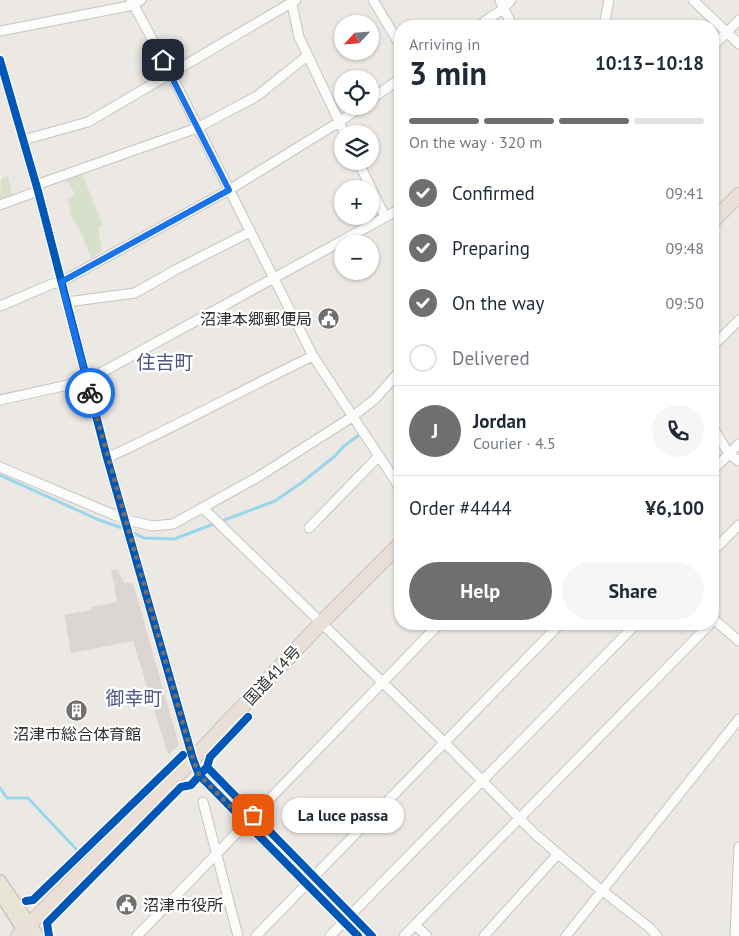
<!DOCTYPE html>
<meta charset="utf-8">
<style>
body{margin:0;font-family:"PT Sans","Noto Sans JP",sans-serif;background:#f6f6f7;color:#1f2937;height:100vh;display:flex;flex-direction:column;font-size:19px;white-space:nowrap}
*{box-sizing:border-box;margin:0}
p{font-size:16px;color:#747a83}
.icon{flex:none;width:28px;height:28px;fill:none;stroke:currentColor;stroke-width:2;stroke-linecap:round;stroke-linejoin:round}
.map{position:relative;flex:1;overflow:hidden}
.sheet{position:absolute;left:394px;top:20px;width:325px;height:610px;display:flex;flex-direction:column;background:#fff;border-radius:20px;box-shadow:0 1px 4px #0004}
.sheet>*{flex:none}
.needle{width:32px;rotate:244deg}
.tools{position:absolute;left:334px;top:15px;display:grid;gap:10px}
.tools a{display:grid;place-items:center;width:45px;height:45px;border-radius:50%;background:#fff;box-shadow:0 1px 4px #0004;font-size:25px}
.pin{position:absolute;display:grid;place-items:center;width:42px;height:42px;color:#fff;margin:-21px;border-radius:10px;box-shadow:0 2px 8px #0006}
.courier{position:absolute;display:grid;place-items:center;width:50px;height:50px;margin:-25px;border:4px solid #1a73e8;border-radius:50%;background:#fff;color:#222;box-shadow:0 1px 6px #0007}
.bubble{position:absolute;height:35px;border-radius:18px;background:#fff;box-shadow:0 1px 4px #0004;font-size:16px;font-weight:700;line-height:35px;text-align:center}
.head em{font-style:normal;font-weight:700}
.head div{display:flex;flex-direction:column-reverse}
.head{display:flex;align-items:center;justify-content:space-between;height:85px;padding:0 15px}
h1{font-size:32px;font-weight:700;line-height:38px}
.bar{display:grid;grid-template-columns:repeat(4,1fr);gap:8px 5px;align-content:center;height:60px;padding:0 15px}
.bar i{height:6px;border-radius:4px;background:#e0e1e3}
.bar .active{background:#706f6e}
.bar p{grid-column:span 4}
.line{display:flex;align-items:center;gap:12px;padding:0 15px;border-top:1px solid #e0e1e3}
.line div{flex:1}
.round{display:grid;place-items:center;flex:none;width:52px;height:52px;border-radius:26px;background:#f6f6f7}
ol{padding:0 15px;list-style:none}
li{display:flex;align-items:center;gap:15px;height:55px}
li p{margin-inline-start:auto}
li .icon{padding:5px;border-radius:50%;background:#706f6e;color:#fff;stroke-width:4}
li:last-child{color:#747a83}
li i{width:28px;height:28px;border:2px solid #e0e1e3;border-radius:50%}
.action{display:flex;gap:10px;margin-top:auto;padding:10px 15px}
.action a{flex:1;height:58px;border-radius:30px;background:#706f6e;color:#fff;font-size:20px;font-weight:700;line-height:58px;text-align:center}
.action a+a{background:#f6f6f7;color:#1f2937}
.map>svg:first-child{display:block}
.cemetery{fill:#d8e0cc}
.plaza{fill:#dad6d2}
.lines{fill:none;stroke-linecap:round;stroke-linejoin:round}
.stream{stroke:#99d6ec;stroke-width:3}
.minor-casing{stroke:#c5c4c5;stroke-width:11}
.major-casing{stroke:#c6c5c4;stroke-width:14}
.highway-casing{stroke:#c6c5c4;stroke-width:16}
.minor{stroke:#fcfcfb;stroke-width:9}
.major{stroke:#e8e4d6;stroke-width:11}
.highway{stroke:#eadfd6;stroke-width:14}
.cycleway-casing{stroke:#fff;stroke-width:11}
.cycleway{stroke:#0057b8;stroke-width:8}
.done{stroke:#706f6e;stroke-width:5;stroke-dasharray:0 9}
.route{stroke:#1a73e8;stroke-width:6}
.labels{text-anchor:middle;stroke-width:4.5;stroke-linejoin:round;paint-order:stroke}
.poi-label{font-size:16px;fill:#2e2e2e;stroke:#fff;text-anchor:end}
.street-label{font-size:16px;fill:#2e2e2e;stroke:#fff}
.quarter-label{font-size:19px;fill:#4d5680;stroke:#fff}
</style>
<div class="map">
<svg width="739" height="936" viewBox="0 0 739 936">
<rect width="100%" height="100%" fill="#ece8e4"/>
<path class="cemetery" d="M81,171L103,225L98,228L102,251L91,258L82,235L69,213L71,210L68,199L75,194L65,177Z
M8,176L12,196L0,201L1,179Z"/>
<path class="plaza" d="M117,569L124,583H133L179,745L168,755L133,641L71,653L64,615L91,610V607L117,602L111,570Z"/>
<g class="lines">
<path class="stream" d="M0,475L99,520L128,530L144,538L174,539L275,501L301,483L335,456L344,446L359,435
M0,788L7,798H28L76,849"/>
<defs>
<path id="minor" d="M131,0L171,74L313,356L400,488
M291,0L299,37L345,134
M373,0L400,45
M500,0L512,26
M693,0L739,44
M478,26L503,9L511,0
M604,26L609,0
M0,31L129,6L141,0
M712,47L739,20
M0,60L38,191L107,458L193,759L199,775L358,936
M370,100L400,79
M23,140L88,122L296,0
M358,161L385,217
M36,185L197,128L257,96L307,56
M0,205L38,191
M67,302L135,293L177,269L250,232
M0,306L52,284L61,282L229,190L339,122L362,106
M712,347L739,320
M0,400L86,381L400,209
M712,426L729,454L739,461
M107,458C177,426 244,389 313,356
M0,467L126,520L153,526L173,524L258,477L352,417L375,399L400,371
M712,471L739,444
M203,508L445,743L536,835L595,885L650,928L657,936
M309,528L378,457
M712,552L739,525
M712,618L739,641
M203,802L238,936
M415,925L427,936
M137,936L439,624
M256,936L560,624
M330,936L636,624
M404,936L710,624
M484,936L557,855
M566,936L739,719
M735,936L739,847"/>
<path id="major" d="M0,881L38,936
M2,897L27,936"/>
<path id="highway" d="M712,222L739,195
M18,936L193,759L321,623L400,544"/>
</defs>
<use href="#minor" class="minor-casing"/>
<use href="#major" class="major-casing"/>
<use href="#highway" class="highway-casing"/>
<use href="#minor" class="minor"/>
<use href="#major" class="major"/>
<use href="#highway" class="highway"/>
<defs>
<path id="cycleway" d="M0,60L38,191L107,458L193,759L199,775L358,936
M207,767L372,936
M26,901L33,900L183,755
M49,936L47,923L181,787L191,785L207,767L210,757L248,717"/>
</defs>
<use href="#cycleway" class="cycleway-casing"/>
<use href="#cycleway" class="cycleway"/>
</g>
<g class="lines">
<path class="done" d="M90,393L193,759L199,775L246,822L253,815"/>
<path class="route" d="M90,393L61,282L229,190L163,60"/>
</g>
<defs>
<symbol id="civic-disc" viewBox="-11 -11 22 22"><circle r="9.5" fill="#706f6e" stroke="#fff"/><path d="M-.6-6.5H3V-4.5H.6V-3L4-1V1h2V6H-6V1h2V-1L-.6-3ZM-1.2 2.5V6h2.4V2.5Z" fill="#fff"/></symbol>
<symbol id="building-disc" viewBox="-11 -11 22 22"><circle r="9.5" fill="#706f6e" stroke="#fff"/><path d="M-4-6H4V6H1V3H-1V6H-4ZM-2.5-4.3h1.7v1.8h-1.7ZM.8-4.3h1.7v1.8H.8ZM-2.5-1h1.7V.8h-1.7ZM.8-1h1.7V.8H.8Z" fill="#fff"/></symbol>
</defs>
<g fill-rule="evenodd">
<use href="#civic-disc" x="316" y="306" width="25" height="25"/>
<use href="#building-disc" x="64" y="698" width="25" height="25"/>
<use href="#civic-disc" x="114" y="892" width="25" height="25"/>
</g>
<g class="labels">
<g class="poi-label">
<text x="312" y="325">沼津本郷郵便局</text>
<text x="77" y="740" text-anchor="middle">沼津市総合体育館</text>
<text x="143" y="911" text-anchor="start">沼津市役所</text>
</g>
<g class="street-label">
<text transform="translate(272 675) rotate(-47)" y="6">国道414号</text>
</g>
<g class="quarter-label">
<text x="165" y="369">住吉町</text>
<text x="134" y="705">御幸町</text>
</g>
</g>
</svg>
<div class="tools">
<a><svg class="needle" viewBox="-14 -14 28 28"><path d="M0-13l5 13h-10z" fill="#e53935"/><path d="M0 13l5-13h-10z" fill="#747a83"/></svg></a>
<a><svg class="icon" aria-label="locate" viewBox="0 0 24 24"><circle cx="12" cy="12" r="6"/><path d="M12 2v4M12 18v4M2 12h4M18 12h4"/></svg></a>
<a><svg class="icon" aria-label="layers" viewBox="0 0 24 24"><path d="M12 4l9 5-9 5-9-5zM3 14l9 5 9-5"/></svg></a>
<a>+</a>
<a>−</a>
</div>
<div class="pin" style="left:253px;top:815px;background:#ea580c"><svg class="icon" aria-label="bag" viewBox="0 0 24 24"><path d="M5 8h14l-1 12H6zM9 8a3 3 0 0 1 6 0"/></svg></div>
<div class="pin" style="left:163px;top:60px;background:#1f2937"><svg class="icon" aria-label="home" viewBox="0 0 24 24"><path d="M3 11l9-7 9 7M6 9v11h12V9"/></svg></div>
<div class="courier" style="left:90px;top:393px"><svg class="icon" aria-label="bike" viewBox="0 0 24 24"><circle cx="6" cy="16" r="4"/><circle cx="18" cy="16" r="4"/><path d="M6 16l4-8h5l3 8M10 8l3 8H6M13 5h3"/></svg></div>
<div class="bubble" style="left:282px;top:798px;width:122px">La luce passa</div>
<section class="sheet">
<div class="head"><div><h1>3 min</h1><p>Arriving in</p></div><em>10:13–10:18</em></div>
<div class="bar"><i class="active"></i><i class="active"></i><i class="active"></i><i></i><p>On the way · 320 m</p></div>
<ol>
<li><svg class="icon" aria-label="check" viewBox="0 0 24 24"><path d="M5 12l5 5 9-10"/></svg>Confirmed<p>09:41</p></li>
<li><svg class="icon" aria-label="check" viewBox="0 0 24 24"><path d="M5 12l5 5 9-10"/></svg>Preparing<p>09:48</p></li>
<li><svg class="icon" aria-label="check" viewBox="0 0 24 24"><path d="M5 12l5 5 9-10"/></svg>On the way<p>09:50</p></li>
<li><i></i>Delivered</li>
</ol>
<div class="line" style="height:90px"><b class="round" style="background:#706f6e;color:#fff">J</b><div><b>Jordan</b><p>Courier · 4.5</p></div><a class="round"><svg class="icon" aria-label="phone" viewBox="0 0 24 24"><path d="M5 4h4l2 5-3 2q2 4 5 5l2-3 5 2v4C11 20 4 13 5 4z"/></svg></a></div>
<div class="line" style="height:65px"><div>Order #4444</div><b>¥6,100</b></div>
<div class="action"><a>Help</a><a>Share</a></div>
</section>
</div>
